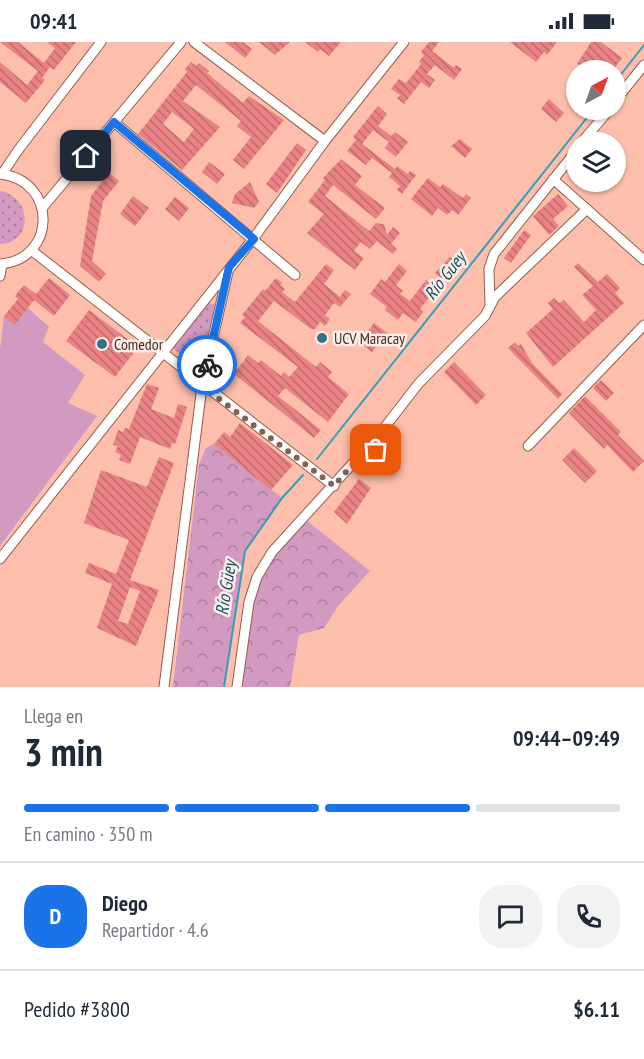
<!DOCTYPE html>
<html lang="es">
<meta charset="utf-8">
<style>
body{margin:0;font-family:"PT Sans Narrow",sans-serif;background:#f2f2f3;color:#1f2937;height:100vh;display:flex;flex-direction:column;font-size:22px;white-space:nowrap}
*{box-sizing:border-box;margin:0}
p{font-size:20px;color:#747a83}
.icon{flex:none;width:33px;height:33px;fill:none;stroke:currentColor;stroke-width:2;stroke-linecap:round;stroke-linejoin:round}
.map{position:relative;height:645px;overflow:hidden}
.drawer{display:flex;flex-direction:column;background:#fff;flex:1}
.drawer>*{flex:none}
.needle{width:39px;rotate:41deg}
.buttons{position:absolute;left:566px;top:18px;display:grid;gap:12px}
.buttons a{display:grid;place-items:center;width:60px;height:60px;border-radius:50%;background:#fff;box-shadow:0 2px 4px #0004;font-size:30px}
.pin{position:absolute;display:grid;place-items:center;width:51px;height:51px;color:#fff;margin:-26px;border-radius:12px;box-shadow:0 3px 9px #0006}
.courier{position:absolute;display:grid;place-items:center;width:60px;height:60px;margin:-30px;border:4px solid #1a73e8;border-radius:50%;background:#fff;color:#222;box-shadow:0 2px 8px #0007}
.overview em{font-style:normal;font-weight:800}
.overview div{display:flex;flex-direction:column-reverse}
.overview{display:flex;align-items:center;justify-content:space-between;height:102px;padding:0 24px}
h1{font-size:39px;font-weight:800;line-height:45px}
.bar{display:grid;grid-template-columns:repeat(4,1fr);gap:9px 6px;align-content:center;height:72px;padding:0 24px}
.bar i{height:8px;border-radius:4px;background:#e0e1e3}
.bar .on{background:#1a73e8}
.bar p{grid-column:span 4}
.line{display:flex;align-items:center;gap:15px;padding:0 24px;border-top:2px solid #e0e1e3}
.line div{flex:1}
.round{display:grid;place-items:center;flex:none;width:63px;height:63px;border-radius:24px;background:#f2f2f3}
.status{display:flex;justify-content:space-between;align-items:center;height:42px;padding:0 30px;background:#fff;direction:ltr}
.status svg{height:16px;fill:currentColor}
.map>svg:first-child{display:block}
.green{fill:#d29ac0}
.forest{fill:url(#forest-crowns)}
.park{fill:url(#park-dots)}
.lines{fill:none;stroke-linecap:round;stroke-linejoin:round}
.stream{stroke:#339eb9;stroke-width:2}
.building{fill:url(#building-back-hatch);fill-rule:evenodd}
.minor-casing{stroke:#945d4b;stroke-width:11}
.minor{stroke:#fff;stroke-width:9}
.done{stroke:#856054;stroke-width:6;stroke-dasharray:0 10.8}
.route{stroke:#1a73e8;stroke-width:8}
.poi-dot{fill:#317385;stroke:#fbede9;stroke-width:2}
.labels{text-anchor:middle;stroke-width:5;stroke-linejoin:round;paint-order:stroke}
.poi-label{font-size:16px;fill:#452d25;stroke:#fbede9;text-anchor:start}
.water-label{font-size:18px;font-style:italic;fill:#144f5e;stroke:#fbede9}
</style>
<div class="status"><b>09:41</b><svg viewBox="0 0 49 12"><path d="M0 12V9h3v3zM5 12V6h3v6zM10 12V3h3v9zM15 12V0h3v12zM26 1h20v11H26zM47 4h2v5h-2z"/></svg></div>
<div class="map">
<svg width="644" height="645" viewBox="0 0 644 645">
<defs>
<pattern id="forest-crowns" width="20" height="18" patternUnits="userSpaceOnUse" patternTransform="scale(1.5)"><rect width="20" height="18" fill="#d29ac0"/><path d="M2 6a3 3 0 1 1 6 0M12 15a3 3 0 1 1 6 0" fill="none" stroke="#ac7e9c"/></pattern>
<pattern id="park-dots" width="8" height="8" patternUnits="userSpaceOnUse" patternTransform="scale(1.5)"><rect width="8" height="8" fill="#d29ac0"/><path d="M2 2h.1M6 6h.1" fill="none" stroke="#ac7e9c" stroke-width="1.8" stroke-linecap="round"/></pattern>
<pattern id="building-back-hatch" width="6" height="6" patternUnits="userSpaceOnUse" patternTransform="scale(1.5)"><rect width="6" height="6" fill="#ea8285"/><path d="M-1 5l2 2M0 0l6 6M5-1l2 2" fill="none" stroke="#bf6b6d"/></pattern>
</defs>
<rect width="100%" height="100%" fill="#fdbfab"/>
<path class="green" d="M28,266L49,285L43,300L85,333L68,361L97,374L0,504V307L4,274L15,282Z"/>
<path class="forest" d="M214,402L282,456L245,509L224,645H173L199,422L206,406Z
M306,478L370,529L338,564L324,586L299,593L290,645H240C246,601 245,548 274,511C283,499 296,488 306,478Z"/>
<path class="park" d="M0,149C32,154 34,201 0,202Z
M207,260L215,263L202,327L171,305Z"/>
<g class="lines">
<path class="stream" d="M615,40L644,3
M317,417L593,68
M224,645L245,509L282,456L303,433"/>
</g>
<path class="building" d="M0,0H18L44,21L55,6L47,0H76L54,28L50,25L42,36L45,38L26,61L0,40V20L27,43L38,29Z
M225,0H243L252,7L245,16Z
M259,0H290L275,13Z
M305,0H341L329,14L320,7L318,10Z
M429,0H439L432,9L454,26L456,23L462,27L454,38L435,23L427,32L435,38L429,46L421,40L404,62L397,56L400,53L391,47L399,37L406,41L421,22L419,20L424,13L421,10Z
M510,0H557L547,13L544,10L536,20Z
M591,0H601L622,16L613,28H607L597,20L590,28L577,22Z
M191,20L196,24L199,21L209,29L207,31L243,61L249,54L284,78L244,127L233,118L251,95L237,84L241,79L196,43L183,59L220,85L182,128L138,92L187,30L185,27ZM172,70L194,87L184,100L163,82Z
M549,57L564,71L556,80L541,67Z
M378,64L387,72L378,84L391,94L395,90L408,100L396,115L385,106L389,100L373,88L362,102L395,127L397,124L408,132L410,129L416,133L402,152L397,148L400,144L389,135L392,131L372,116L366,123L347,109L356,98L353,95Z
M460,97L472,107L465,116L451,104Z
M297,101L306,108L277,151L266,142Z
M341,117L362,134L355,143L385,166L376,177L333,143L325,154L369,189L376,181L384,182L387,193L393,185L400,191L391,202L397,207L393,212L377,199L370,207L361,200L354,209L364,216L355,228L307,191L324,172L308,160L325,138L323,136Z
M209,120L225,132L217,142L202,130Z
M109,131L119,139L103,159L92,219L106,232L99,240L80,224L91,154Z
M428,136L440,145L443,142L463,156L466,152L471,156L458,173L452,168L447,173L438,166L432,174L411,157Z
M250,140L259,160L254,166L232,161L235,152Z
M558,152L568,164L553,177L559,184L549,193L533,174Z
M133,154L149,166L135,184L120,172Z
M175,155L189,166L179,179L165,167Z
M524,188L531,193L511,221L504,216Z
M450,215L459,222L442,237L435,231Z
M578,221L598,240L607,232L620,246L615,251L624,261L553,325L526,291L553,267L548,261L554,256L559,261L564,258L584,280L596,268L582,253L593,244L574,225Z
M326,222L334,228L324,242L340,255L345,248L351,252L340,265L334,261L325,273L330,277L325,284L320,280L315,287H311L274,259L258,279L316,325L320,320L332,330L328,335L349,352L328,380L285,346L278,354L321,388L314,396L234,332L248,313L258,321L261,318L281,334L284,330L289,335L298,325L240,281L245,275L242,273L263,247L265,249L276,236L282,241L280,243L285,247L282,250L295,260Z
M399,222L407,229L396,243L403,249L400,252L410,259L426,238L436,246L420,267L423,270L416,280L403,271L398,278L385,268L387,265L370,252L381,237L385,240Z
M49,236L70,253L54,274L34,258L15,283L4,274L18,257L15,254L24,243L36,252Z
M89,268L138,305L115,335L66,299Z
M374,281L387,291L372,310L359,300Z
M515,300L518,304L521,302L532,321L562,352L558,357L508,306Z
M454,320L486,353L476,363L444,330Z
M601,338L614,351L606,359L593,346Z
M147,342L159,346L151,367L174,376L178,362L187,365L175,402L172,401L170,407L140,395L130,422L119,418L121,413L115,410L118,404L113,403L118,388L123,390L125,386L129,387Z
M585,354L621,390L618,393L644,419L633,430L607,403L604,407L569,371Z
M240,381L293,423L271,448L214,402L224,390L230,395Z
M574,406L597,429L585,441L562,418Z
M159,415L174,421L130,538L159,548L136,604L97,586L112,542L85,531L89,521L116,532L129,498L84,481L101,428L147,445ZM130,545L140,549L128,582L118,579Z
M359,437L371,446L347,482L334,470Z"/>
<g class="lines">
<defs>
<path id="minor" d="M194,0L325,99
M615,59L644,23
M114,80L295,233
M582,100L609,68
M0,132C58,138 57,218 0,222
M2,132L19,107L101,0
M553,137L644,218
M43,165L181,0
M31,208L334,444
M0,234L2,222
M490,263L489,227L494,212L576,109
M362 404a7 7 0 1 1 14 0a7 7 0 1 1-14 0Z
M374,399L419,341L485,274L495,255L587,167
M528,404L644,283
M0,517L253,197L325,99L404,0
M164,645L202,344L228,230
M237,645L249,560L257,535L272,510L364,409"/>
</defs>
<use href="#minor" class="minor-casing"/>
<use href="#minor" class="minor"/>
</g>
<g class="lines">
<path class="done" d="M207,323L202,344L334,444L364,409L371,411L376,408"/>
<path class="route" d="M86,114L114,80L254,197L229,225L207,323"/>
</g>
<g class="poi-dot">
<circle cx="322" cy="296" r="6"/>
<circle cx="102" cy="302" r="6"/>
</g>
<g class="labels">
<g class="poi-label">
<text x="334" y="302">UCV Maracay</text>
<text x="114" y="308">Comedor</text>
</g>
<g class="water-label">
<text transform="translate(445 234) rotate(-52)" y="6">Río Guey</text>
<text transform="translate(226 546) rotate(-81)" y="6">Río Güey</text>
</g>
</g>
</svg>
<div class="buttons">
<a><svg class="needle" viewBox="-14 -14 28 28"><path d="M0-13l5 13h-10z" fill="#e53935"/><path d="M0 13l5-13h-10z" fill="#747a83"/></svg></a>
<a><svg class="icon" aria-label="layers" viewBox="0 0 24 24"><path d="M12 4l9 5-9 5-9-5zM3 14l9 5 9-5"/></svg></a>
</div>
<div class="pin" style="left:376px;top:408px;background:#ea580c"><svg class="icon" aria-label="bag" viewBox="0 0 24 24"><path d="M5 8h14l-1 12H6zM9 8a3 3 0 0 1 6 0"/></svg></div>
<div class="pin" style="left:86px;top:114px;background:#1f2937"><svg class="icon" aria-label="home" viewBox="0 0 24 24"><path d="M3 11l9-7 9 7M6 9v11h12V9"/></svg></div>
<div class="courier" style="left:207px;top:323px"><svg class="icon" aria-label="bike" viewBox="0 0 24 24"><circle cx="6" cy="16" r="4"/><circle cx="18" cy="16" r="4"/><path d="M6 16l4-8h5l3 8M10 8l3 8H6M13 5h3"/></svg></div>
</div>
<section class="drawer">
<div class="overview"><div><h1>3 min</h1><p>Llega en</p></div><em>09:44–09:49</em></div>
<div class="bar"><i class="on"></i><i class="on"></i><i class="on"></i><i></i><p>En camino · 350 m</p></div>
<div class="line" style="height:108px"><b class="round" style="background:#1a73e8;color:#fff">D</b><div><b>Diego</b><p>Repartidor · 4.6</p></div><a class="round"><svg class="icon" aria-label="chat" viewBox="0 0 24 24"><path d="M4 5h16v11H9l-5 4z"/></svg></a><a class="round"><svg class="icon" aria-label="phone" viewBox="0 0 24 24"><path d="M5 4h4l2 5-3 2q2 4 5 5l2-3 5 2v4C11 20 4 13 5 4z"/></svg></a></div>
<div class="line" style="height:78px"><div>Pedido #3800</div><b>$6.11</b></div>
</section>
